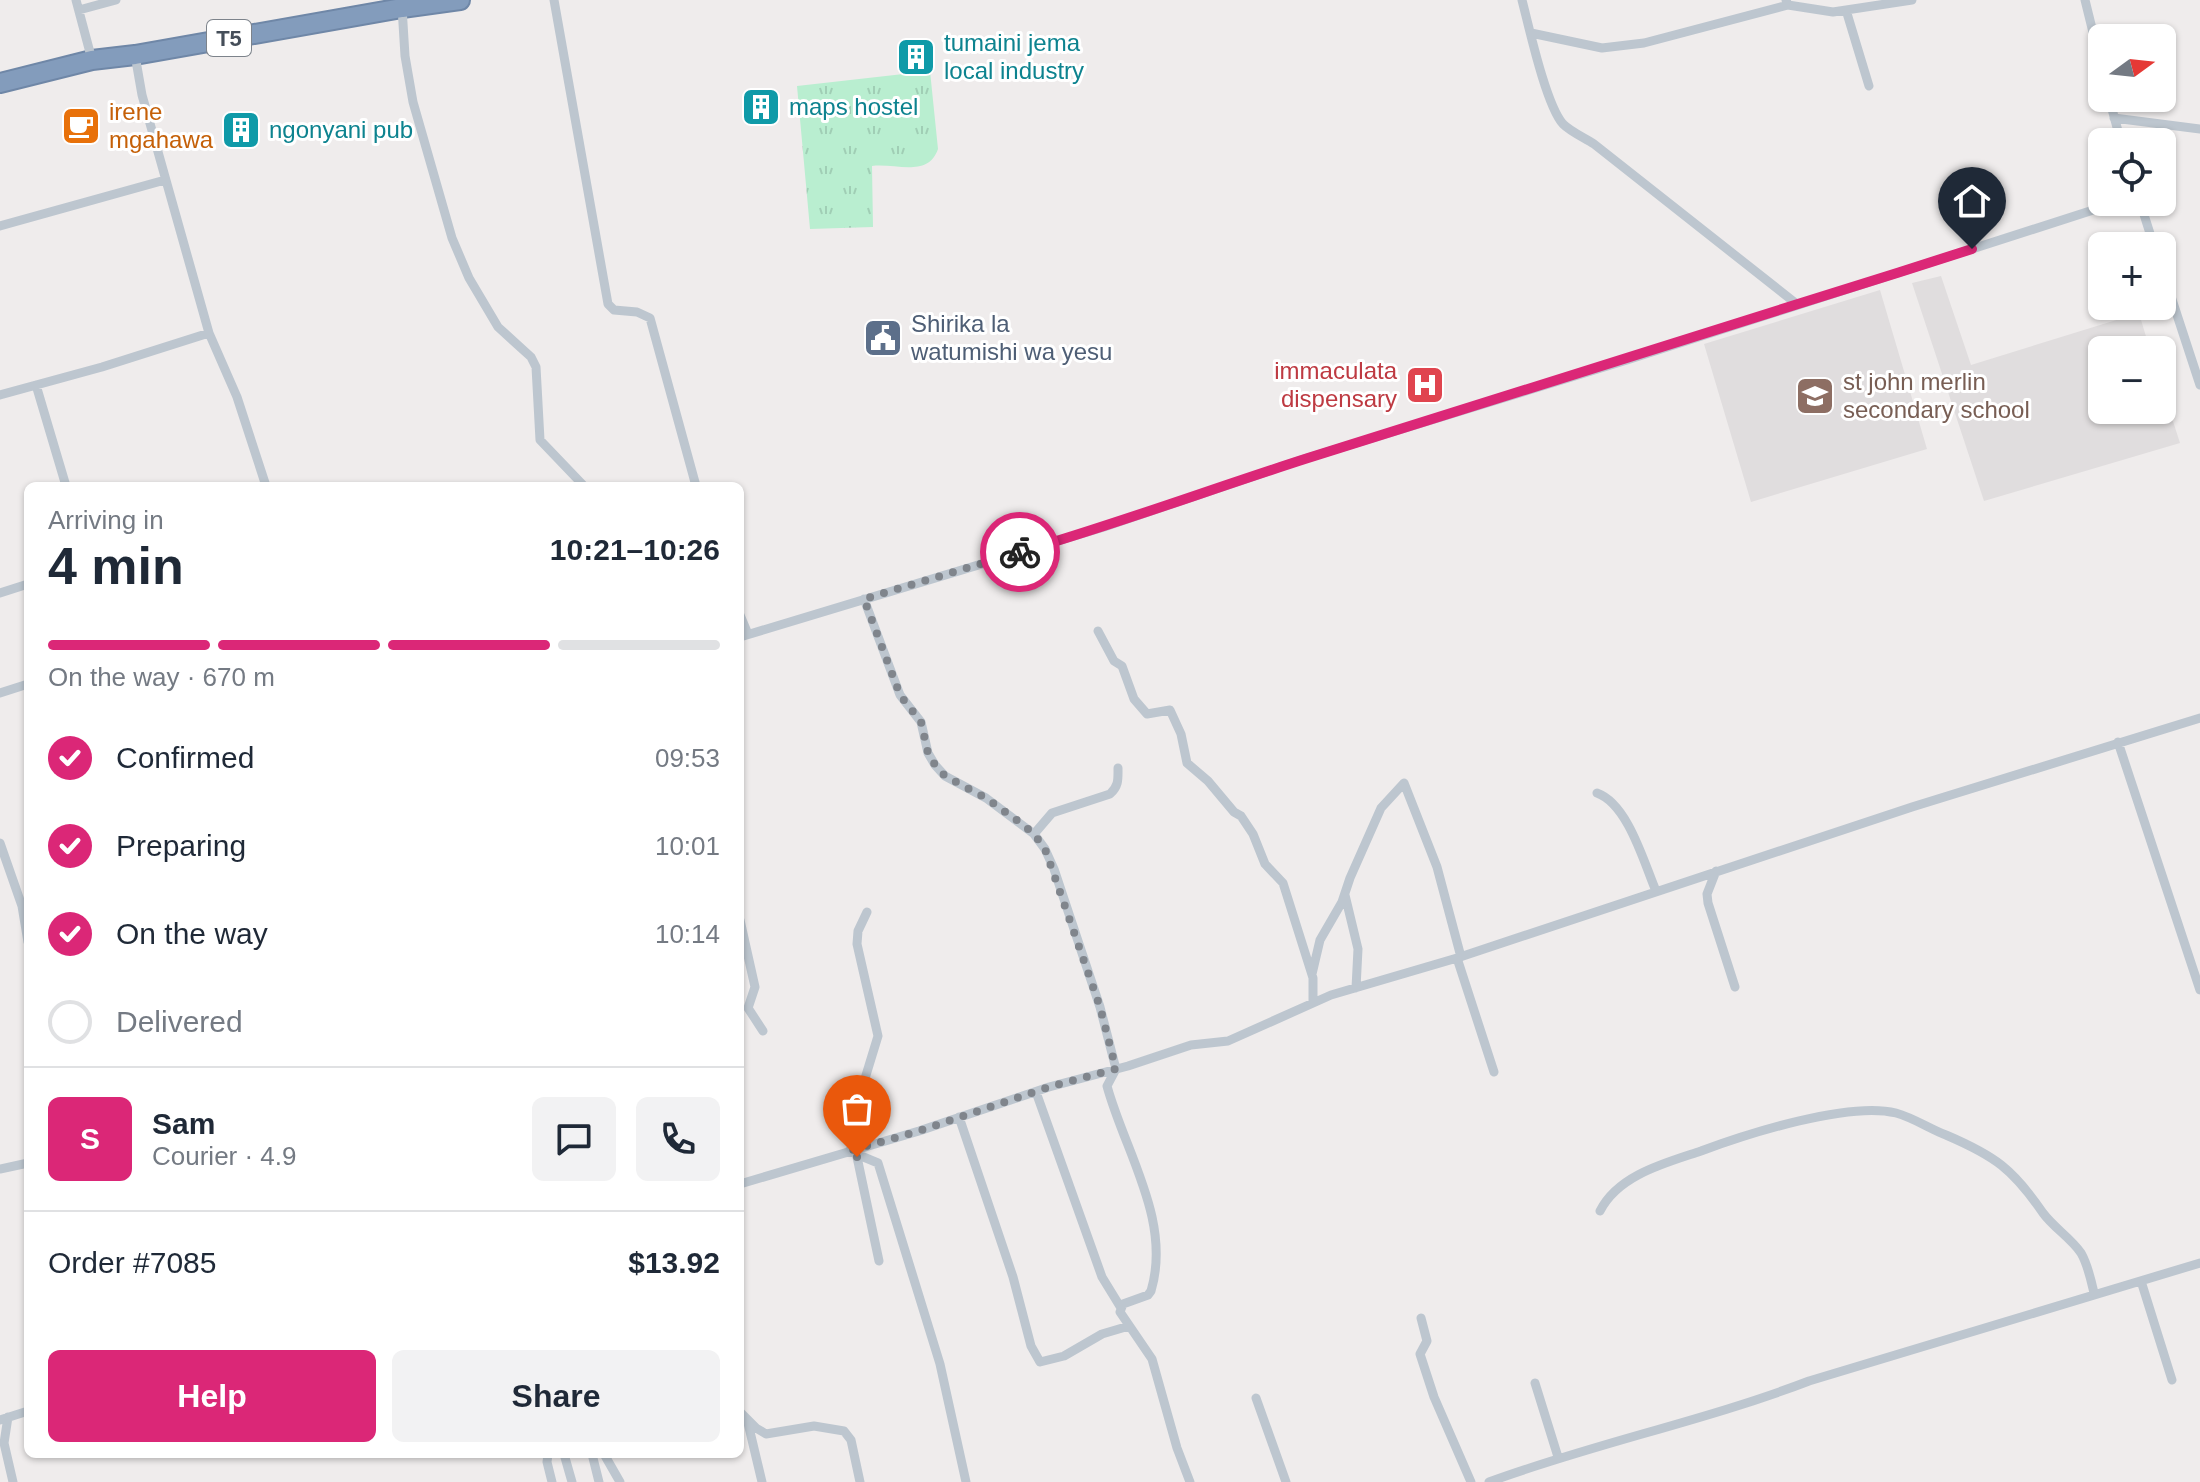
<!DOCTYPE html>
<meta charset="utf-8">
<style>
body{margin:0;font-family:Arial,sans-serif;background:#f2f2f3;color:#1f2937;height:100vh;display:flex;flex-direction:column;font-size:30px;white-space:nowrap}
*{box-sizing:border-box;margin:0}
p{font-size:26px;color:#747a83}
.icon{flex:none;width:44px;height:44px;fill:none;stroke:currentColor;stroke-width:2;stroke-linecap:round;stroke-linejoin:round}
.map{position:relative;flex:1;overflow:hidden}
.side{position:absolute;left:24px;top:482px;width:720px;height:976px;display:flex;flex-direction:column;background:#fff;border-radius:12px;box-shadow:0 2px 6px #0004}
.side>*{flex:none}
.needle{width:52px;rotate:75deg}
.buttons{position:absolute;left:2088px;top:24px;display:grid;gap:16px}
.buttons a{display:grid;place-items:center;width:88px;height:88px;border-radius:12px;background:#fff;box-shadow:0 2px 6px #0004;font-size:40px}
.pin{position:absolute;display:grid;place-items:center;width:68px;height:68px;color:#fff;margin:-82px -34px;border-radius:50% 50% 50% 0;rotate:-45deg;box-shadow:0 0 8px #0007}
.pin .icon{rotate:45deg}
.courier{position:absolute;display:grid;place-items:center;width:80px;height:80px;margin:-40px;border:6px solid #db2777;border-radius:50%;background:#fff;color:#222;box-shadow:0 2px 10px #0007}
.head em{font-style:normal;font-weight:700}
.head div{display:flex;flex-direction:column-reverse}
.head{display:flex;align-items:center;justify-content:space-between;height:136px;padding:0 24px}
h1{font-size:52px;font-weight:700;line-height:60px}
.bar{display:grid;grid-template-columns:repeat(4,1fr);gap:12px 8px;align-content:center;height:96px;padding:0 24px}
.bar i{height:10px;border-radius:6px;background:#e0e1e3}
.bar .current{background:#db2777}
.bar p{grid-column:span 4}
.line{display:flex;align-items:center;gap:20px;padding:0 24px;border-top:2px solid #e0e1e3}
.line div{flex:1}
.round{display:grid;place-items:center;flex:none;width:84px;height:84px;border-radius:12px;background:#f2f2f3}
ol{padding:0 24px;list-style:none}
li{display:flex;align-items:center;gap:24px;height:88px}
li p{margin-inline-start:auto}
li .icon{padding:8px;border-radius:50%;background:#db2777;color:#fff;stroke-width:4}
li:last-child{color:#747a83}
li i{width:44px;height:44px;border:4px solid #e0e1e3;border-radius:50%}
.cta{display:flex;gap:16px;margin-top:auto;padding:16px 24px}
.cta a{flex:1;height:92px;border-radius:12px;background:#db2777;color:#fff;font-size:32px;font-weight:700;line-height:92px;text-align:center}
.cta a+a{background:#f2f2f3;color:#1f2937}
.map>svg:first-child{display:block}
.education{fill:#e0ddde}
.grass{fill:url(#grass-tufts)}
.lines{fill:none;stroke-linecap:round;stroke-linejoin:round}
.highway-casing{stroke:#6f87a7;stroke-width:22}
.street{stroke:#bdc6cf;stroke-width:9}
.highway{stroke:#839cbc;stroke-width:18}
.done{stroke:#80858c;stroke-width:8;stroke-dasharray:0 14.4}
.route{stroke:#db2777;stroke-width:10}
.labels{text-anchor:middle;stroke-width:6;stroke-linejoin:round;paint-order:stroke}
.shield{fill:#fff;stroke:#7d838b;stroke-width:2}
.shield-label{font-size:22px;font-weight:bold;fill:#454e59}
.culture-label{font-size:24px;fill:#0d838f;stroke:#fff;text-anchor:start}
.food-label{font-size:24px;fill:#c56008;stroke:#fff;text-anchor:start}
.service-label{font-size:24px;fill:#4e5e75;stroke:#fff;text-anchor:start}
.health-label{font-size:24px;fill:#be3a42;stroke:#fff;text-anchor:end}
.education-label{font-size:24px;fill:#785e54;stroke:#fff;text-anchor:start}
</style>
<div class="map">
<svg width="2200" height="1482" viewBox="0 0 2200 1482">
<defs>
<pattern id="grass-tufts" width="24" height="20" patternUnits="userSpaceOnUse" patternTransform="scale(2)"><rect width="24" height="20" fill="#b9eed0"/><path d="M3 7l-1-3M5 7V3M7 7l1-3M15 17l-1-3M17 17v-4M19 17l1-3" fill="none" stroke="#a0ceb5"/></pattern>
</defs>
<rect width="100%" height="100%" fill="#efecec"/>
<path class="education" d="M1941,276L1971,365L2139,313L2150,350H2102V410H2162V387L2180,443L1984,501L1912,283Z
M1880,290L1927,449L1751,502L1704,344Z"/>
<path class="grass" d="M930,71L938,149C928,178 896,163 872,166L873,227L810,229L797,86Z"/>
<g class="lines">
<defs>
<path id="highway" d="M0,83L92,60L135,55L402,8L460,0"/>
</defs>
<use href="#highway" class="highway-casing"/>
<path class="street" d="M76,0L92,60
M554,0L608,304L614,310L637,312L650,318L696,486
M1522,0C1529,27 1546,105 1563,124C1571,132 1585,138 1594,144L1798,305
M1786,0L1788,5L1833,12L1912,0
M2085,0L2102,69
M402,7L405,56L413,102L452,238L469,278L498,327L531,357L536,367L540,440L584,486
M79,10L116,0
M1846,10L1869,86
M1531,33L1602,48L1644,43L1788,5
M135,55L142,95L209,333L237,397L266,486
M2109,98L2121,142
M2114,118L2200,129
M2140,202L2154,246
M0,226L165,180
M2162,269L2200,385
M36,385L66,486
M0,395L102,367L209,333
M0,593L28,584
M864,599L900,695L921,722L928,753L935,765L945,776L986,798L1034,834L1045,849L1054,869L1100,1007L1116,1069L1107,1086C1125,1152 1172,1221 1151,1291L1148,1295L1123,1304L1120,1312L1152,1359L1177,1448L1190,1482
M740,615L748,634
M1098,631L1114,661L1122,666L1134,699L1147,714L1170,710L1181,734L1187,763L1208,781L1234,812L1241,816L1253,834L1265,864L1283,883L1313,978V1001
M740,637L1104,527L1304,459L1627,360L2118,202
M0,693L28,684
M2118,742L2200,990
M1597,793C1628,804 1644,863 1656,891
M1034,834L1052,813L1110,794C1119,786 1118,779 1118,768
M0,843L22,906L28,942
M1716,871L1707,894L1708,903L1735,987
M1345,895L1358,949L1356,988
M740,920L755,987L748,1008L763,1031
M1457,958L1494,1072
M1312,974L1320,940L1342,902L1350,878L1381,808L1404,783L1437,867L1461,957
M1036,1092L1102,1277L1121,1308
M959,1117L1013,1277L1031,1346L1040,1362L1064,1356L1102,1334L1129,1326
M864,1147L863,1085L878,1036L857,944L858,931L867,912
M849,1151L878,1163L940,1364L966,1482
M857,1157L879,1261
M0,1169L28,1163
M740,1184L919,1131L1049,1087L1128,1066L1191,1045L1228,1041L1331,995L1457,958L1912,807L2200,718
M1600,1211C1618,1175 1665,1163 1701,1151C1747,1134 1849,1101 1896,1113C1914,1118 1930,1129 1946,1135C1995,1156 2013,1169 2043,1213C2054,1228 2071,1238 2081,1253C2088,1265 2091,1280 2094,1293
M2141,1281L2172,1380
M1421,1318L1427,1341L1420,1354L1434,1397L1471,1482
M1535,1383L1558,1457
M1256,1398L1286,1482
M740,1412L756,1428L766,1434L814,1426L844,1431L851,1440L860,1482
M8,1417L4,1443L13,1482
M747,1419L762,1482
M0,1420L28,1411
M548,1454L547,1462L552,1482
M564,1454L572,1482
M592,1454L599,1482
M604,1454L620,1482
M1489,1482C1595,1443 1705,1421 1809,1381L2200,1263"/>
<use href="#highway" class="highway"/>
</g>
<g class="lines">
<path class="done" d="M857,1157L849,1151L919,1131L1049,1087L1116,1069L1100,1007L1045,849L1034,834L1022,824L986,798L945,776L935,765L928,753L921,722L900,695L864,599L1020,552"/>
<path class="route" d="M1020,552C1117,524 1211,489 1308,458C1529,388 1751,320 1972,249"/>
</g>
<defs>
<symbol id="building-square" viewBox="-11 -11 22 22"><rect x="-9" y="-9" width="18" height="18" rx="4" fill="#0f9aa8" stroke="#fff"/><path d="M-4-6H4V6H1V3H-1V6H-4ZM-2.5-4.3h1.7v1.8h-1.7ZM.8-4.3h1.7v1.8H.8ZM-2.5-1h1.7V.8h-1.7ZM.8-1h1.7V.8H.8Z" fill="#fff"/></symbol>
<symbol id="cafe-square" viewBox="-11 -11 22 22"><rect x="-9" y="-9" width="18" height="18" rx="4" fill="#e8710a" stroke="#fff"/><path d="M-5.5-4.5H6V0H3Q3 3.5 0 3.5H-2.5Q-5.5 3.5-5.5 0ZM3-3.2v2h1.7v-2ZM-6 4.5H4V6H-6Z" fill="#fff"/></symbol>
<symbol id="civic-square" viewBox="-11 -11 22 22"><rect x="-9" y="-9" width="18" height="18" rx="4" fill="#5c6f8a" stroke="#fff"/><path d="M-.6-6.5H3V-4.5H.6V-3L4-1V1h2V6H-6V1h2V-1L-.6-3ZM-1.2 2.5V6h2.4V2.5Z" fill="#fff"/></symbol>
<symbol id="hospital-square" viewBox="-11 -11 22 22"><rect x="-9" y="-9" width="18" height="18" rx="4" fill="#e0444e" stroke="#fff"/><path d="M-5-5h3v3.5h4V-5h3V5h-3V1.5h-4V5h-3Z" fill="#fff"/></symbol>
<symbol id="school-square" viewBox="-11 -11 22 22"><rect x="-9" y="-9" width="18" height="18" rx="4" fill="#8d6e63" stroke="#fff"/><path d="M0-5L7-2L0 1L-7-2ZM-4 1L0 2.5L4 1V4Q0 6-4 4Z" fill="#fff"/></symbol>
</defs>
<g fill-rule="evenodd">
<use href="#building-square" x="894" y="35" width="44" height="44"/>
<use href="#building-square" x="739" y="85" width="44" height="44"/>
<use href="#cafe-square" x="59" y="104" width="44" height="44"/>
<use href="#building-square" x="219" y="108" width="44" height="44"/>
<use href="#civic-square" x="861" y="316" width="44" height="44"/>
<use href="#hospital-square" x="1403" y="363" width="44" height="44"/>
<use href="#school-square" x="1793" y="374" width="44" height="44"/>
</g>
<g class="labels">
<rect class="shield" x="207" y="20" width="44" height="36" rx="6"/>
<g class="shield-label">
<text x="229" y="46">T5</text>
</g>
<g class="culture-label">
<text x="944" y="51">tumaini jema<tspan x="944" dy="28">local industry</tspan></text>
<text x="789" y="115">maps hostel</text>
<text x="269" y="138">ngonyani pub</text>
</g>
<g class="food-label">
<text x="109" y="120">irene<tspan x="109" dy="28">mgahawa</tspan></text>
</g>
<g class="service-label">
<text x="911" y="332">Shirika la<tspan x="911" dy="28">watumishi wa yesu</tspan></text>
</g>
<g class="health-label">
<text x="1397" y="379">immaculata<tspan x="1397" dy="28">dispensary</tspan></text>
</g>
<g class="education-label">
<text x="1843" y="390">st john merlin<tspan x="1843" dy="28">secondary school</tspan></text>
</g>
</g>
</svg>
<div class="buttons">
<a><svg class="needle" viewBox="-14 -14 28 28"><path d="M0-13l5 13h-10z" fill="#e53935"/><path d="M0 13l5-13h-10z" fill="#747a83"/></svg></a>
<a><svg class="icon" aria-label="locate" viewBox="0 0 24 24"><circle cx="12" cy="12" r="6"/><path d="M12 2v4M12 18v4M2 12h4M18 12h4"/></svg></a>
<a>+</a>
<a>−</a>
</div>
<div class="pin" style="left:857px;top:1157px;background:#ea580c"><svg class="icon" aria-label="bag" viewBox="0 0 24 24"><path d="M5 8h14l-1 12H6zM9 8a3 3 0 0 1 6 0"/></svg></div>
<div class="pin" style="left:1972px;top:249px;background:#1f2937"><svg class="icon" aria-label="home" viewBox="0 0 24 24"><path d="M3 11l9-7 9 7M6 9v11h12V9"/></svg></div>
<div class="courier" style="left:1020px;top:552px"><svg class="icon" aria-label="bike" viewBox="0 0 24 24"><circle cx="6" cy="16" r="4"/><circle cx="18" cy="16" r="4"/><path d="M6 16l4-8h5l3 8M10 8l3 8H6M13 5h3"/></svg></div>
<section class="side">
<div class="head"><div><h1>4 min</h1><p>Arriving in</p></div><em>10:21–10:26</em></div>
<div class="bar"><i class="current"></i><i class="current"></i><i class="current"></i><i></i><p>On the way · 670 m</p></div>
<ol>
<li><svg class="icon" aria-label="check" viewBox="0 0 24 24"><path d="M5 12l5 5 9-10"/></svg>Confirmed<p>09:53</p></li>
<li><svg class="icon" aria-label="check" viewBox="0 0 24 24"><path d="M5 12l5 5 9-10"/></svg>Preparing<p>10:01</p></li>
<li><svg class="icon" aria-label="check" viewBox="0 0 24 24"><path d="M5 12l5 5 9-10"/></svg>On the way<p>10:14</p></li>
<li><i></i>Delivered</li>
</ol>
<div class="line" style="height:144px"><b class="round" style="background:#db2777;color:#fff">S</b><div><b>Sam</b><p>Courier · 4.9</p></div><a class="round"><svg class="icon" aria-label="chat" viewBox="0 0 24 24"><path d="M4 5h16v11H9l-5 4z"/></svg></a><a class="round"><svg class="icon" aria-label="phone" viewBox="0 0 24 24"><path d="M5 4h4l2 5-3 2q2 4 5 5l2-3 5 2v4C11 20 4 13 5 4z"/></svg></a></div>
<div class="line" style="height:104px"><div>Order #7085</div><b>$13.92</b></div>
<div class="cta"><a>Help</a><a>Share</a></div>
</section>
</div>
